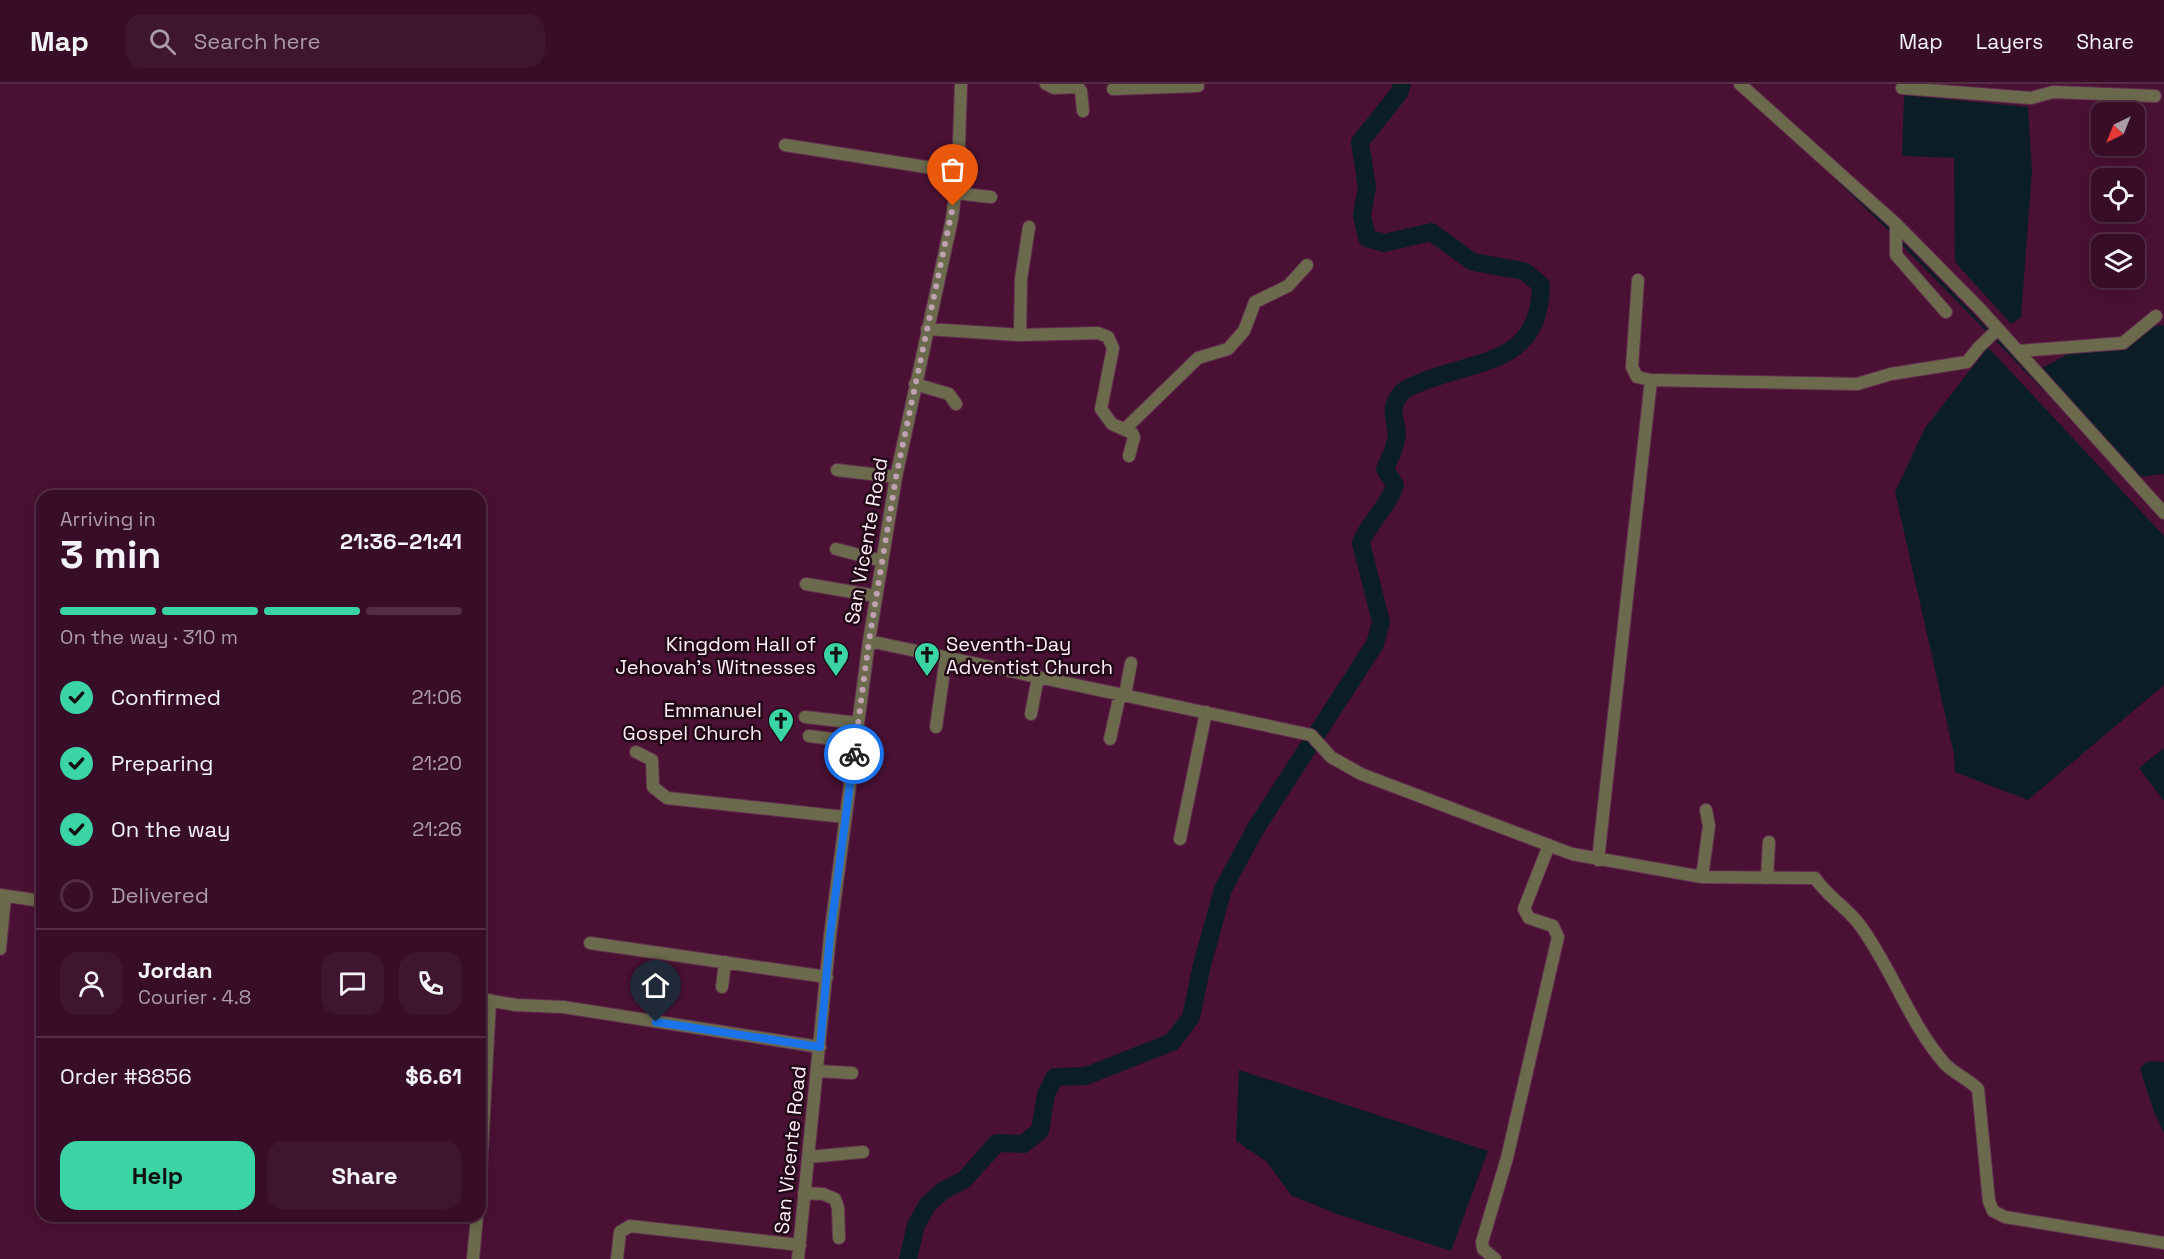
<!DOCTYPE html>
<meta charset="utf-8">
<style>
body{margin:0;font-family:"Space Grotesk",sans-serif;background:#3f162f;color:#f1f3f6;height:100vh;display:flex;flex-direction:column;font-size:22px;white-space:nowrap}
*{box-sizing:border-box;margin:0}
p{font-size:20px;color:#ab9ca7}
.icon{flex:none;width:33px;height:33px;fill:none;stroke:currentColor;stroke-width:2;stroke-linecap:round;stroke-linejoin:round}
.map{position:relative;flex:1;overflow:hidden}
.details{position:absolute;left:36px;top:406px;width:450px;height:732px;display:flex;flex-direction:column;background:#380d27;border-radius:18px;box-shadow:0 3px 15px #0003,0 0 0 2px #522d44}
.details>*{flex:none}
.needle{width:39px;rotate:223deg}
.tools{position:absolute;left:2091px;top:18px;display:grid;gap:12px}
.tools a{display:grid;place-items:center;width:54px;height:54px;border-radius:12px;background:#380d27;box-shadow:0 3px 15px #0003,0 0 0 2px #522d44;font-size:30px}
.pin{position:absolute;display:grid;place-items:center;width:51px;height:51px;color:#fff;margin:-62px -26px;border-radius:50% 50% 50% 0;rotate:-45deg;box-shadow:0 0 6px #0007}
.pin .icon{rotate:45deg}
.courier{position:absolute;display:grid;place-items:center;width:60px;height:60px;margin:-30px;border:4px solid #1a73e8;border-radius:50%;background:#fff;color:#222;box-shadow:0 2px 8px #0007}
.summary em{font-style:normal;font-weight:800}
.summary div{display:flex;flex-direction:column-reverse}
.summary{display:flex;align-items:center;justify-content:space-between;height:102px;padding:0 24px}
h1{font-size:39px;font-weight:800;line-height:45px}
.bar{display:grid;grid-template-columns:repeat(4,1fr);gap:9px 6px;align-content:center;height:72px;padding:0 24px}
.bar i{height:8px;border-radius:4px;background:#522d44}
.bar .active{background:#3ad4a5}
.bar p{grid-column:span 4}
.line{display:flex;align-items:center;gap:15px;padding:0 24px;border-top:2px solid #522d44}
.line div{flex:1}
.round{display:grid;place-items:center;flex:none;width:63px;height:63px;border-radius:18px;background:#3f162f}
ol{padding:0 24px;list-style:none}
li{display:flex;align-items:center;gap:18px;height:66px}
li p{margin-inline-start:auto}
li .icon{padding:6px;border-radius:50%;background:#3ad4a5;color:#111;stroke-width:4}
li:last-child{color:#ab9ca7}
li i{width:33px;height:33px;border:3px solid #522d44;border-radius:50%}
.button{display:flex;gap:12px;margin-top:auto;padding:12px 24px}
.button a{flex:1;height:69px;border-radius:18px;background:#3ad4a5;color:#111;font-size:24px;font-weight:800;line-height:69px;text-align:center}
.button a+a{background:#3f162f;color:#f1f3f6}
header{display:flex;align-items:center;gap:36px;box-sizing:border-box;height:84px;padding:0 30px;background:#380d27;border-bottom:2px solid #522d44}
header strong{font-size:28px}
nav{display:flex;gap:33px;margin-inline-start:auto;font-size:21px}
.search{width:420px;height:54px;background:#3f162f;display:flex;align-items:center;gap:15px;box-sizing:border-box;padding:0 21px;border-radius:18px;color:#ab9ca7;font-size:22px}
.map>svg:first-child{display:block}
.water{fill:#0b1e26}
.lines{fill:none;stroke-linecap:round;stroke-linejoin:round}
.stream{stroke:#0b1e26;stroke-width:3}
.river{stroke:#0b1e26;stroke-width:18}
.minor-casing{stroke:#63304f;stroke-width:14}
.minor{stroke:#6b6a4d;stroke-width:12}
.done{stroke:#c0a1b2;stroke-width:6;stroke-dasharray:0 10.8}
.route{stroke:#1a73e8;stroke-width:8}
.labels{text-anchor:middle;stroke-width:5;stroke-linejoin:round;paint-order:stroke}
.street-label{font-size:20px;fill:#ffeff6;stroke:#220917}
.poi-label{font-size:20px;fill:#ffeff6;stroke:#220917;text-anchor:end}
</style>
<header>
<strong>Map</strong>
<div class="search"><svg class="icon" aria-label="search" viewBox="0 0 24 24"><circle cx="10" cy="10" r="6"/><path d="M15 15l6 6"/></svg>Search here</div>
<nav><a>Map</a><a>Layers</a><a>Share</a></nav>
</header>
<div class="map">
<svg width="2164" height="1175" viewBox="0 0 2164 1175">
<rect width="100%" height="100%" fill="#4a1134"/>
<path class="water" d="M1904,11L2028,23L2032,87L2021,233L2011,240L1955,178L1954,74L1902,72Z
M2164,241V390L2137,393L2040,285L2068,270L2122,266L2150,243Z
M1988,263L2164,452V601L2028,716L1955,688L1954,670L1895,408L1925,344Z
M2164,664V717L2139,684Z
M2150,977L2164,978V1049L2154,1028L2140,985L2145,979Z
M1239,986L1488,1067L1451,1167L1334,1129L1291,1111L1267,1078L1236,1057Z"/>
<g class="lines">
<path class="stream" d="M1836,94L1892,148
M1900,157L1990,249
M1995,254L2046,307"/>
<path class="river" d="M908,1175L916,1141L928,1120L944,1106L964,1096L997,1059L1023,1060L1040,1047L1046,1010L1055,993L1086,992L1172,958L1191,933L1202,881L1223,805L1256,744L1375,560L1381,538L1361,459C1369,437 1388,424 1395,401L1385,385C1389,375 1397,361 1397,350C1396,339 1390,326 1397,315C1403,303 1416,301 1427,296C1484,275 1540,278 1541,201L1524,187L1473,178L1431,148L1384,159L1367,154L1362,131L1367,103L1360,58L1399,9L1402,0"/>
<defs>
<path id="minor" d="M1046,0L1054,4L1078,3L1081,7L1083,27
M1740,0L1896,140L1980,225L2164,429
M1902,4L2031,14L2053,8L2155,12
M1113,5L1198,2
M785,61L958,88
M955,109L991,113
M1896,140V171L1946,228
M1638,196L1632,283L1637,293L1651,296
M927,245L1020,251L1098,249L1108,253L1113,264L1101,325L1112,340L1132,349L1134,353L1129,372
M1020,251L1021,195L1029,143
M2019,267L2123,259L2156,232
M915,300L949,310L956,320
M1126,344L1198,274L1228,265L1244,247L1255,218L1288,202L1307,181
M837,386L896,393
M836,465L882,477
M806,500L876,512
M869,557L1311,651L1331,673L1361,690L1572,770L1702,793L1815,794C1827,812 1846,823 1859,840C1892,884 1909,939 1945,980C1955,990 1968,995 1978,1005L1989,1117L1993,1127L2005,1133L2164,1159
M1125,611L1131,579
M1031,630L1038,593
M805,633L858,639
M936,643L946,573
M809,652L856,658
M1110,655L1120,610
M636,668L652,676L653,703L667,714L845,733
M1180,755L1206,628
M1598,776L1651,296L1857,300L1891,290L1967,278L1979,263L1998,245
M1702,793L1709,742L1706,726
M1767,794L1769,758
M0,811L42,817
M590,859L827,893
M0,865L5,812
M722,903L725,878
M480,915L516,921L563,923L820,963
M817,987L852,989
M808,1073L863,1068
M480,1103L490,916
M804,1109L823,1110L835,1115L838,1124L839,1154
M473,1175L477,1132
M617,1175L620,1148L630,1142L800,1161
M798,1175L830,852L869,557L896,393L952,135L958,88L961,0
M1495,1175L1483,1165L1482,1158L1507,1074L1558,853L1553,842L1529,834L1524,825L1549,761"/>
</defs>
<use href="#minor" class="minor-casing"/>
<use href="#minor" class="minor"/>
</g>
<g class="lines">
<path class="done" d="M854,670L869,557L896,393L953,122"/>
<path class="route" d="M656,938L820,963L830,852L854,670"/>
</g>
<defs>
<symbol id="church-pin" viewBox="-11 -11 22 30"><path d="M0 17L-7.5 6A9.5 9.5 0 1 1 7.5 6Z" fill="#3ad4a5" stroke="#220917"/><path d="M-1.2-6h2.4v3.5h3.3v2.4h-3.3V6h-2.4V-.1h-3.3v-2.4h3.3Z" fill="#111"/></symbol>
</defs>
<g fill-rule="evenodd">
<use href="#church-pin" x="821" y="556" width="30" height="40"/>
<use href="#church-pin" x="912" y="556" width="30" height="40"/>
<use href="#church-pin" x="766" y="622" width="30" height="40"/>
</g>
<g class="labels">
<g class="street-label">
<text transform="translate(866 457) rotate(-80)" y="7">San Vicente Road</text>
<text transform="translate(790 1066) rotate(-84)" y="7">San Vicente Road</text>
</g>
<g class="poi-label">
<text x="816" y="567">Kingdom Hall of<tspan x="816" dy="23">Jehovah's Witnesses</tspan></text>
<text x="946" y="567" text-anchor="start">Seventh-Day<tspan x="946" dy="23">Adventist Church</tspan></text>
<text x="762" y="633">Emmanuel<tspan x="762" dy="23">Gospel Church</tspan></text>
</g>
</g>
</svg>
<div class="tools">
<a><svg class="needle" viewBox="-14 -14 28 28"><path d="M0-13l5 13h-10z" fill="#e53935"/><path d="M0 13l5-13h-10z" fill="#ab9ca7"/></svg></a>
<a><svg class="icon" aria-label="locate" viewBox="0 0 24 24"><circle cx="12" cy="12" r="6"/><path d="M12 2v4M12 18v4M2 12h4M18 12h4"/></svg></a>
<a><svg class="icon" aria-label="layers" viewBox="0 0 24 24"><path d="M12 4l9 5-9 5-9-5zM3 14l9 5 9-5"/></svg></a>
</div>
<div class="pin" style="left:953px;top:122px;background:#ea580c"><svg class="icon" aria-label="bag" viewBox="0 0 24 24"><path d="M5 8h14l-1 12H6zM9 8a3 3 0 0 1 6 0"/></svg></div>
<div class="pin" style="left:656px;top:938px;background:#1f2937"><svg class="icon" aria-label="home" viewBox="0 0 24 24"><path d="M3 11l9-7 9 7M6 9v11h12V9"/></svg></div>
<div class="courier" style="left:854px;top:670px"><svg class="icon" aria-label="bike" viewBox="0 0 24 24"><circle cx="6" cy="16" r="4"/><circle cx="18" cy="16" r="4"/><path d="M6 16l4-8h5l3 8M10 8l3 8H6M13 5h3"/></svg></div>
<section class="details">
<div class="summary"><div><h1>3 min</h1><p>Arriving in</p></div><em>21:36–21:41</em></div>
<div class="bar"><i class="active"></i><i class="active"></i><i class="active"></i><i></i><p>On the way · 310 m</p></div>
<ol>
<li><svg class="icon" aria-label="check" viewBox="0 0 24 24"><path d="M5 12l5 5 9-10"/></svg>Confirmed<p>21:06</p></li>
<li><svg class="icon" aria-label="check" viewBox="0 0 24 24"><path d="M5 12l5 5 9-10"/></svg>Preparing<p>21:20</p></li>
<li><svg class="icon" aria-label="check" viewBox="0 0 24 24"><path d="M5 12l5 5 9-10"/></svg>On the way<p>21:26</p></li>
<li><i></i>Delivered</li>
</ol>
<div class="line" style="height:108px"><a class="round"><svg class="icon" aria-label="person" viewBox="0 0 24 24"><circle cx="12" cy="8" r="4"/><path d="M4 21q1-7 8-7t8 7"/></svg></a><div><b>Jordan</b><p>Courier · 4.8</p></div><a class="round"><svg class="icon" aria-label="chat" viewBox="0 0 24 24"><path d="M4 5h16v11H9l-5 4z"/></svg></a><a class="round"><svg class="icon" aria-label="phone" viewBox="0 0 24 24"><path d="M5 4h4l2 5-3 2q2 4 5 5l2-3 5 2v4C11 20 4 13 5 4z"/></svg></a></div>
<div class="line" style="height:78px"><div>Order #8856</div><b>$6.61</b></div>
<div class="button"><a>Help</a><a>Share</a></div>
</section>
</div>
